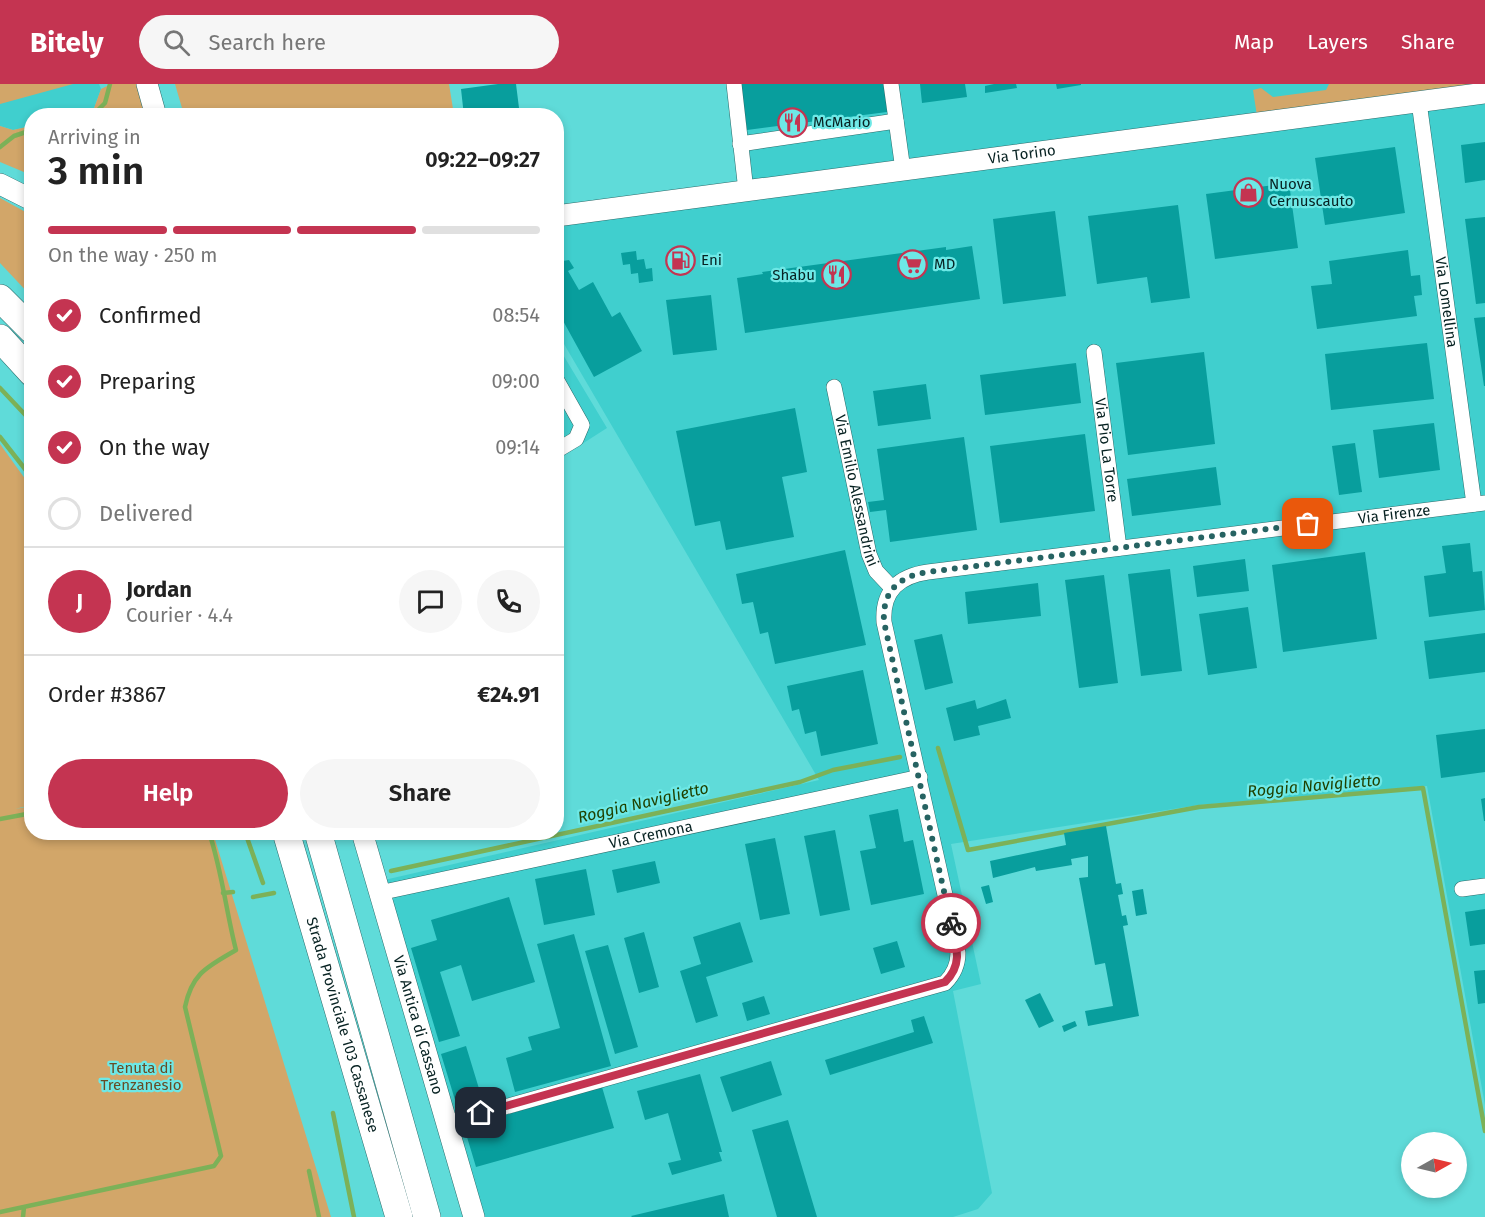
<!DOCTYPE html>
<meta charset="utf-8">
<style>
body{margin:0;font-family:"Fira Sans",sans-serif;background:#f6f6f6;color:#222;height:100vh;display:flex;flex-direction:column;font-size:22px;white-space:nowrap}
*{box-sizing:border-box;margin:0}
p{font-size:20px;color:#767676}
.icon{flex:none;width:33px;height:33px;fill:none;stroke:currentColor;stroke-width:2;stroke-linecap:round;stroke-linejoin:round}
.map{position:relative;flex:1;overflow:hidden}
.details{position:absolute;left:24px;top:24px;width:540px;height:732px;display:flex;flex-direction:column;background:#fff;border-radius:24px;box-shadow:0 3px 9px #0003}
.details>*{flex:none}
.needle{width:39px;rotate:82deg}
.controls{position:absolute;left:1401px;top:1048px;display:grid;gap:12px}
.controls a{display:grid;place-items:center;width:66px;height:66px;border-radius:50%;background:#fff;box-shadow:0 3px 9px #0003;font-size:30px}
.pin{position:absolute;display:grid;place-items:center;width:51px;height:51px;color:#fff;margin:-26px;border-radius:12px;box-shadow:0 3px 9px #0006}
.courier{position:absolute;display:grid;place-items:center;width:60px;height:60px;margin:-30px;border:4px solid #c43451;border-radius:50%;background:#fff;color:#222;box-shadow:0 2px 8px #0007}
.summary em{font-style:normal;font-weight:600}
.summary div{display:flex;flex-direction:column-reverse}
.summary{display:flex;align-items:center;justify-content:space-between;height:102px;padding:0 24px}
h1{font-size:39px;font-weight:600;line-height:45px}
.bar{display:grid;grid-template-columns:repeat(4,1fr);gap:9px 6px;align-content:center;height:72px;padding:0 24px}
.bar i{height:8px;border-radius:4px;background:#e0e0e0}
.bar .current{background:#c43451}
.bar p{grid-column:span 4}
.line{display:flex;align-items:center;gap:15px;padding:0 24px;border-top:2px solid #e0e0e0}
.line div{flex:1}
.round{display:grid;place-items:center;flex:none;width:63px;height:63px;border-radius:32px;background:#f6f6f6}
ol{padding:0 24px;list-style:none}
li{display:flex;align-items:center;gap:18px;height:66px}
li p{margin-inline-start:auto}
li .icon{padding:6px;border-radius:50%;background:#c43451;color:#fff;stroke-width:4}
li:last-child{color:#767676}
li i{width:33px;height:33px;border:3px solid #e0e0e0;border-radius:50%}
.primary-button{display:flex;gap:12px;margin-top:auto;padding:12px 24px}
.primary-button a{flex:1;height:69px;border-radius:36px;background:#c43451;color:#fff;font-size:24px;font-weight:600;line-height:69px;text-align:center}
.primary-button a+a{background:#f6f6f6;color:#222}
header{display:flex;align-items:center;gap:36px;box-sizing:border-box;height:84px;padding:0 30px;background:#c43451;color:#fff}
header strong{font-size:28px}
nav{display:flex;gap:33px;margin-inline-start:auto;font-size:21px}
.search{width:420px;height:54px;background:#f6f6f6;display:flex;align-items:center;gap:15px;box-sizing:border-box;padding:0 21px;border-radius:33px;color:#767676;font-size:22px}
.map>svg:first-child{display:block}
.built{fill:#40cfce}
.green{fill:#d2a669}
.lines{fill:none;stroke-linecap:round;stroke-linejoin:round}
.stream{stroke:#7cb158;stroke-width:4.5}
.building{fill:#089e9d}
.street-casing{stroke:#2b6c6b;stroke-width:16}
.secondary-casing{stroke:#2b6c6b;stroke-width:22}
.highway-casing{stroke:#2b6c6b;stroke-width:28}
.street{stroke:#fff;stroke-width:15}
.secondary{stroke:#fff;stroke-width:21}
.highway{stroke:#fff;stroke-width:27}
.done{stroke:#266362;stroke-width:6;stroke-dasharray:0 10.8}
.route{stroke:#c43451;stroke-width:8}
.labels{text-anchor:middle;stroke-width:4.5;stroke-linejoin:round;paint-order:stroke}
.poi-label{font-size:15px;fill:#072222;stroke:#6de8e6;text-anchor:start}
.street-label{font-size:15px;fill:#072222;stroke:#6de8e6}
.park-label{font-size:15px;fill:#674c26;stroke:#6de8e6}
.water-label{font-size:16px;font-style:italic;fill:#1f4100;stroke:#6de8e6}
</style>
<header>
<strong>Bitely</strong>
<div class="search"><svg class="icon" aria-label="search" viewBox="0 0 24 24"><circle cx="10" cy="10" r="6"/><path d="M15 15l6 6"/></svg>Search here</div>
<nav><a>Map</a><a>Layers</a><a>Share</a></nav>
</header>
<div class="map">
<svg width="1485" height="1133" viewBox="0 0 1485 1133">
<rect width="100%" height="100%" fill="#5fdbd9"/>
<path class="built" d="M0,0H99L101,5L93,27L74,31L32,32L31,42L13,46L0,42Z
M734,0H1485V1021L1427,702L1199,721L951,760L981,900L953,907L992,1109L978,1125L953,1133H466L367,800L819,696L557,248V133L746,107Z
M556,259L607,344L557,376H556Z"/>
<path class="green" d="M0,0H73L0,20Z
M111,0H137L145,31L74,32L93,27L101,5Z
M175,0H449L454,31H184Z
M1329,0H1484L1257,32L1253,6L1261,4L1273,13L1326,6Z
M0,42L13,46L31,42V91L0,78Z
M0,114L31,131V212L0,179Z
M0,360L31,403V721L15,725L31,722L32,748L213,749L331,1133H0Z"/>
<g class="lines">
<path class="stream" d="M92,32L105,19L110,0
M0,63L14,52L32,46
M0,304L32,338
M0,353L32,394
M938,664L968,766L1199,723L1423,704L1485,1047
M0,735L32,729
M245,748L263,799
M391,787L800,698L833,686L900,673
M223,809L233,808
M253,813L274,809
M333,1029L354,1133
M309,1087L319,1133
M0,1128L214,1082L221,1072L185,923C192,889 207,883 236,866C226,827 222,787 209,748
M23,1133L24,1123"/>
</g>
<path class="building" d="M498,0H516L520,32H464L461,5Z
M741,0H884L887,28L747,46Z
M920,0H965L967,13L922,19Z
M994,0H1016L1017,4L985,9V2Z
M1056,0H1081V1L1057,5Z
M1485,58V96L1465,99L1461,61Z
M1395,63L1405,129L1325,141L1315,74Z
M1289,99L1298,164L1215,175L1206,110Z
M1178,121L1190,214L1151,219L1147,193L1097,200L1088,132Z
M1055,127L1066,212L1003,220L993,135Z
M1485,133V219L1476,220L1465,135Z
M972,162L980,215L745,249L737,194L763,190L762,188L946,163V166Z
M1408,166L1411,192L1420,191L1422,211L1414,212L1417,232L1317,245L1311,202L1332,200L1329,177Z
M636,167L637,176L644,175L646,185L652,184L653,197L639,199L638,189L631,190L630,180L623,181L621,169Z
M686,168L688,182L673,185L671,171Z
M569,176L574,184L568,187L579,206L593,198L612,233L620,228L642,267L594,293L556,224V178Z
M711,211L717,266L673,271L666,216Z
M1485,233V302H1484L1474,234Z
M1427,259L1434,315L1331,326L1325,270Z
M1204,268L1215,360L1128,371L1116,279Z
M1076,279L1081,319L985,331L980,291Z
M926,300L931,335L878,342L873,307Z
M795,324L807,388L782,393L794,453L726,466L720,437L695,442L676,347Z
M1434,339L1440,386L1379,394L1373,346Z
M1085,350L1095,427L1000,439L990,362Z
M964,353L977,446L890,458L886,426L870,428L868,418L884,416L877,365Z
M1355,359L1362,408L1339,411L1332,362Z
M1216,383L1221,421L1132,432L1127,395Z
M1470,459L1473,488L1482,487L1485,526L1429,533L1424,492L1446,489L1442,462Z
M845,466L866,561L775,580L768,548L760,550L753,518L742,520L736,490Z
M1365,468L1377,555L1283,568L1272,481Z
M1245,475L1249,507L1197,513L1193,482Z
M1170,485L1182,587L1141,592L1128,490Z
M1104,491L1118,599L1079,604L1065,496Z
M1038,499L1041,532L968,540L965,508Z
M1248,523L1257,584L1208,591L1199,530Z
M1485,549V588L1429,595L1424,557Z
M942,550L953,599L925,606L914,556Z
M863,586L878,660L821,672L816,647L805,650L799,625L792,627L787,602Z
M1006,615L1011,634L978,642L980,651L954,657L946,624L975,616L977,625Z
M1485,645V688L1441,694L1436,651Z
M1485,714V737H1484L1481,715Z
M898,725L904,758L913,756L924,810L871,821L860,767L876,764L869,731Z
M1106,742L1116,800L1121,799L1123,810L1118,811L1122,832L1126,831L1128,841L1123,842L1139,932L1088,942L1085,927L1113,922L1105,879L1095,881L1079,794L1088,793V772L1071,775L1072,781L1036,787L1035,783L993,794L990,777L1066,761L1064,749Z
M835,746L850,826L820,832L804,752Z
M775,754L790,830L760,836L745,760Z
M655,777L660,799L617,809L612,786Z
M586,785L595,831L544,841L535,795Z
M989,801L993,818L986,820L981,803Z
M1143,805L1147,830L1136,832L1132,807Z
M509,813L535,898L472,917L461,881L440,888L460,952L439,958L411,864L437,856L431,836Z
M1485,825V860L1470,862L1465,828Z
M740,838L753,878L706,893L718,932L696,939L680,887L701,880L693,853Z
M644,848L659,903L639,909L624,854Z
M574,850L611,982L515,1008L506,974L532,966L528,953L560,944L537,860Z
M897,857L905,883L881,890L873,864Z
M608,861L638,963L615,970L585,867Z
M1485,886V919L1478,920L1474,887Z
M1040,909L1054,937L1039,944L1025,916Z
M764,912L770,930L747,937L742,919Z
M924,932L933,959L830,991L825,976L914,948L911,936Z
M1075,937L1077,942L1064,948L1062,942Z
M466,962L484,1021L459,1029L441,970Z
M771,977L782,1011L732,1028L720,993Z
M700,990L722,1068H719L722,1077L672,1091L668,1079L681,1076L668,1029L645,1036L637,1007Z
M602,1003L614,1044L476,1083L464,1043Z
M788,1036L817,1133H777L752,1046Z
M724,1110L729,1133H632L631,1132Z"/>
<g class="lines">
<defs>
<g id="street">
<path d="M734,0L746,107"/>
<path d="M891,0L903,86"/>
<path id="s1" d="M1419,18L1474,420"/>
<path d="M740,60L896,37"/>
<path id="s2" d="M1094,268L1119,464"/>
<path d="M556,295L582,341L576,355L556,367"/>
<path id="s3" d="M834,303L869,470L876,487L892,504"/>
<path d="M1462,805L1485,802"/>
<path id="s4" d="M379,809L920,693"/>
<path id="s5" d="M448,1039L945,899C954,890 958,881 958,869L884,538C882,506 900,492 928,488L1485,419"/>
</g>
<g id="secondary">
<path d="M147,0L156,32"/>
<path d="M0,100L32,116"/>
<path id="s6" d="M556,132L1485,9"/>
<path id="s7" d="M362,748L474,1133"/>
</g>
<g id="highway">
<path d="M0,214L32,246"/>
<path d="M0,254L32,289"/>
<path id="s8" d="M286,748L399,1133"/>
<path d="M318,748L427,1133"/>
</g>
</defs>
<use href="#street" class="street-casing"/>
<use href="#secondary" class="secondary-casing"/>
<use href="#highway" class="highway-casing"/>
<use href="#street" class="street"/>
<use href="#secondary" class="secondary"/>
<use href="#highway" class="highway"/>
</g>
<g class="lines">
<path class="done" d="M951,839L884,538C882,506 900,492 928,488L1308,440"/>
<path class="route" d="M481,1029L945,898C964,880 956,861 951,839"/>
</g>
<defs>
<symbol id="restaurant-ring" viewBox="-11 -11 22 22"><circle r="9.5" fill="#6de8e6" stroke="#c43451" stroke-width="1.5"/><path d="M-5-6h1v4h1v-4h1v4h1v-4h1v5L-1.5 .5V6h-2V.5L-5-1ZM5-6V6H3V1.5H1.5Q1.5-4 5-6Z" fill="#c43451"/></symbol>
<symbol id="shop-ring" viewBox="-11 -11 22 22"><circle r="9.5" fill="#6de8e6" stroke="#c43451" stroke-width="1.5"/><path d="M-5-2.5h2.3a2.7 3.5 0 0 1 5.4 0H5L5.5 6h-11ZM-1.5-2.5h3a1.5 2.3 0 0 0-3 0Z" fill="#c43451"/></symbol>
<symbol id="fuel-ring" viewBox="-11 -11 22 22"><circle r="9.5" fill="#6de8e6" stroke="#c43451" stroke-width="1.5"/><path d="M-5.5-6h7V0h2V4h1.3V-2.5L3-4.5l.8-.8L6-3V5H2.5V1h-1V6h-7ZM-4.2-4.7v3.2H.2V-4.7Z" fill="#c43451"/></symbol>
<symbol id="supermarket-ring" viewBox="-11 -11 22 22"><circle r="9.5" fill="#6de8e6" stroke="#c43451" stroke-width="1.5"/><path d="M-6-5.5h2.5l.6 2H6L4.5 2H-2.5L-4.4-4H-6ZM-1.5 3.2a1.3 1.3 0 1 0 .1 0ZM3 3.2a1.3 1.3 0 1 0 .1 0Z" fill="#c43451"/></symbol>
</defs>
<g fill-rule="evenodd">
<use href="#restaurant-ring" x="776" y="22" width="33" height="33"/>
<use href="#shop-ring" x="1232" y="92" width="33" height="33"/>
<use href="#fuel-ring" x="664" y="160" width="33" height="33"/>
<use href="#supermarket-ring" x="896" y="164" width="33" height="33"/>
<use href="#restaurant-ring" x="820" y="174" width="33" height="33"/>
</g>
<g class="labels">
<g class="poi-label">
<text x="813" y="43">McMario</text>
<text x="1269" y="105">Nuova<tspan x="1269" dy="17">Cernuscauto</tspan></text>
<text x="701" y="181">Eni</text>
<text x="934" y="185">MD</text>
<text x="815" y="196" text-anchor="end">Shabu</text>
</g>
<g class="street-label">
<text dy="5" stroke="none"><textPath href="#s6" startOffset="470">Via Torino</textPath></text>
<text dy="5" stroke="none"><textPath href="#s1" startOffset="202">Via Lomellina</textPath></text>
<text dy="5" stroke="none"><textPath href="#s2" startOffset="99">Via Pio La Torre</textPath></text>
<text dy="5" stroke="none"><textPath href="#s3" startOffset="106">Via Emilio Alessandrini</textPath></text>
<text dy="5" stroke="none"><textPath href="#s5" startOffset="1434">Via Firenze</textPath></text>
<text dy="5" stroke="none"><textPath href="#s4" startOffset="278">Via Cremona</textPath></text>
<text dy="5" stroke="none"><textPath href="#s8" startOffset="201">Strada Provinciale 103 Cassanese</textPath></text>
<text dy="5" stroke="none"><textPath href="#s7" startOffset="201">Via Antica di Cassano</textPath></text>
</g>
<g class="park-label">
<text x="141" y="989">Tenuta di<tspan x="141" dy="17">Trenzanesio</tspan></text>
</g>
<g class="water-label">
<text transform="translate(1314 701) rotate(-5)" y="6">Roggia Naviglietto</text>
<text transform="translate(643 718) rotate(-13)" y="6">Roggia Naviglietto</text>
</g>
</g>
</svg>
<div class="controls">
<a><svg class="needle" viewBox="-14 -14 28 28"><path d="M0-13l5 13h-10z" fill="#e53935"/><path d="M0 13l5-13h-10z" fill="#767676"/></svg></a>
</div>
<div class="pin" style="left:1308px;top:440px;background:#ea580c"><svg class="icon" aria-label="bag" viewBox="0 0 24 24"><path d="M5 8h14l-1 12H6zM9 8a3 3 0 0 1 6 0"/></svg></div>
<div class="pin" style="left:481px;top:1029px;background:#1f2937"><svg class="icon" aria-label="home" viewBox="0 0 24 24"><path d="M3 11l9-7 9 7M6 9v11h12V9"/></svg></div>
<div class="courier" style="left:951px;top:839px"><svg class="icon" aria-label="bike" viewBox="0 0 24 24"><circle cx="6" cy="16" r="4"/><circle cx="18" cy="16" r="4"/><path d="M6 16l4-8h5l3 8M10 8l3 8H6M13 5h3"/></svg></div>
<section class="details">
<div class="summary"><div><h1>3 min</h1><p>Arriving in</p></div><em>09:22–09:27</em></div>
<div class="bar"><i class="current"></i><i class="current"></i><i class="current"></i><i></i><p>On the way · 250 m</p></div>
<ol>
<li><svg class="icon" aria-label="check" viewBox="0 0 24 24"><path d="M5 12l5 5 9-10"/></svg>Confirmed<p>08:54</p></li>
<li><svg class="icon" aria-label="check" viewBox="0 0 24 24"><path d="M5 12l5 5 9-10"/></svg>Preparing<p>09:00</p></li>
<li><svg class="icon" aria-label="check" viewBox="0 0 24 24"><path d="M5 12l5 5 9-10"/></svg>On the way<p>09:14</p></li>
<li><i></i>Delivered</li>
</ol>
<div class="line" style="height:108px"><b class="round" style="background:#c43451;color:#fff">J</b><div><b>Jordan</b><p>Courier · 4.4</p></div><a class="round"><svg class="icon" aria-label="chat" viewBox="0 0 24 24"><path d="M4 5h16v11H9l-5 4z"/></svg></a><a class="round"><svg class="icon" aria-label="phone" viewBox="0 0 24 24"><path d="M5 4h4l2 5-3 2q2 4 5 5l2-3 5 2v4C11 20 4 13 5 4z"/></svg></a></div>
<div class="line" style="height:78px"><div>Order #3867</div><b>€24.91</b></div>
<div class="primary-button"><a>Help</a><a>Share</a></div>
</section>
</div>
